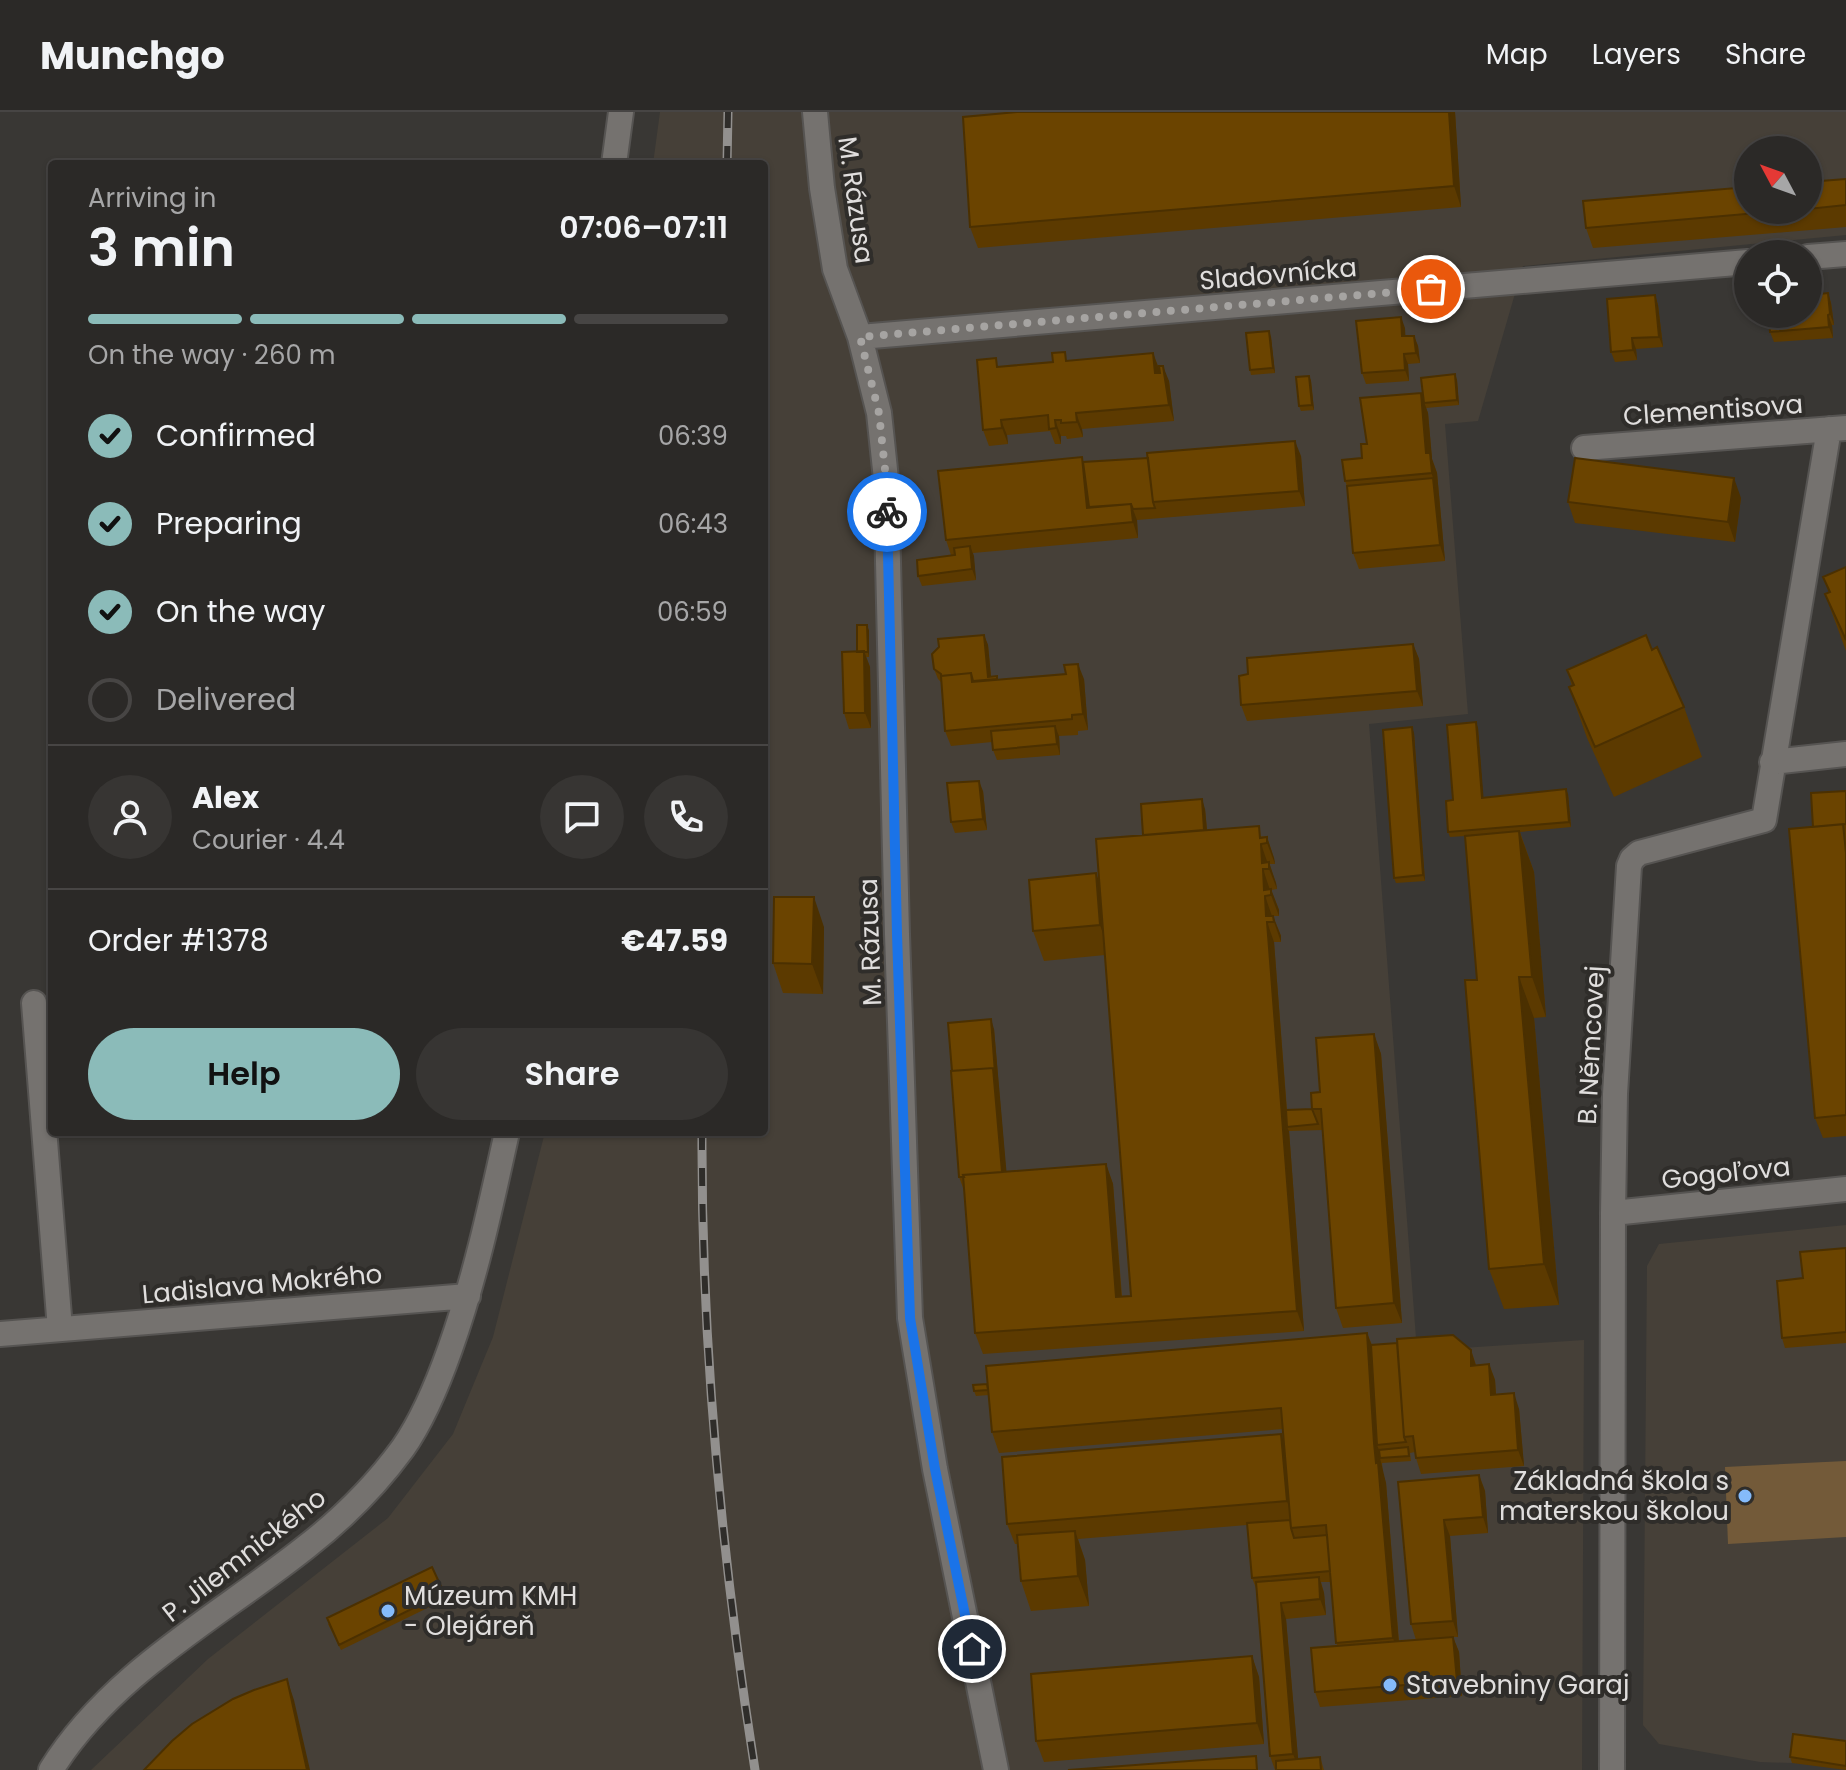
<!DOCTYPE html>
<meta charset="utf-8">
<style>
body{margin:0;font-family:Poppins,sans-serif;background:#373533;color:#f1f3f6;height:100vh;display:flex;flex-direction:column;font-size:30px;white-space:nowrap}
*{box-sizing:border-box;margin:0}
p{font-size:26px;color:#a6a6a7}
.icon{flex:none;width:44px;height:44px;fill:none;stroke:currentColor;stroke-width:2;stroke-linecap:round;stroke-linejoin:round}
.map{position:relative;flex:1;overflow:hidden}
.drawer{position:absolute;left:48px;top:48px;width:720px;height:976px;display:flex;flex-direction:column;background:#2b2927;border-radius:8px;box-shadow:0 2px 6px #0004,0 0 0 2px #474544}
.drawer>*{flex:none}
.needle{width:52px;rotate:311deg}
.controls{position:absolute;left:1734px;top:24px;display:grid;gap:16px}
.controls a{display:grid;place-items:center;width:88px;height:88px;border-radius:50%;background:#2b2927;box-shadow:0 2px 6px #0004,0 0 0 2px #474544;font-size:40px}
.pin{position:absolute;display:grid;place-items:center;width:68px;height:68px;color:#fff;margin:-34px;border:4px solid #fff;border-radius:50%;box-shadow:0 2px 8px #0007}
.courier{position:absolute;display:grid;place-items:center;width:80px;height:80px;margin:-40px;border:6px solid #1a73e8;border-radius:50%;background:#fff;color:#222;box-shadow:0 2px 10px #0007}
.overview em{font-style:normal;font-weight:600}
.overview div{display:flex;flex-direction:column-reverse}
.overview{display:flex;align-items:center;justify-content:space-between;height:136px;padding:0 40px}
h1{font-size:52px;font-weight:600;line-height:60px}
.bar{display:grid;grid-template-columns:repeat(4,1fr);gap:12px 8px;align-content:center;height:96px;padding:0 40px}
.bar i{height:10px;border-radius:6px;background:#474544}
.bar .current{background:#8bbbb9}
.bar p{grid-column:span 4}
.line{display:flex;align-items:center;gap:20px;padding:0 40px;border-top:2px solid #474544}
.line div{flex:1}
.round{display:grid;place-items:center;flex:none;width:84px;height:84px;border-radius:42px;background:#373533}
ol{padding:0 40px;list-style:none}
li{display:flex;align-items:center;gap:24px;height:88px}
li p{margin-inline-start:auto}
li .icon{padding:8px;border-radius:50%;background:#8bbbb9;color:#111;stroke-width:4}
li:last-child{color:#a6a6a7}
li i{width:44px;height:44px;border:4px solid #474544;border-radius:50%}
.primary-button{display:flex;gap:16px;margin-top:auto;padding:16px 40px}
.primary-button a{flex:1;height:92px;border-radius:48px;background:#8bbbb9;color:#111;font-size:32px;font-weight:600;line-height:92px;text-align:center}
.primary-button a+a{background:#373533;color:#f1f3f6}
header{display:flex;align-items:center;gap:48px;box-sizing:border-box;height:112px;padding:0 40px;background:#2b2927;border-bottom:2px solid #474544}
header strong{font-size:38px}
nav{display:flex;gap:44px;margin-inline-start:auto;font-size:28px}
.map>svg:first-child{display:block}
.built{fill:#464038;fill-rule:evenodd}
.green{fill:#735a39}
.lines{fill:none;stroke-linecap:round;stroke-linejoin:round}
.minor-casing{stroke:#565452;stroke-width:28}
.minor{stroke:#75726f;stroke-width:24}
.rail-casing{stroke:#92908e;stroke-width:9}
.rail{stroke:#2f2d2a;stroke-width:6;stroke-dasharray:18;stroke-linecap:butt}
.wall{fill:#5c3a00}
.shaded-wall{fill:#4b3000}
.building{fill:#6b4400;stroke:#4b3000;stroke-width:2}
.done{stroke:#a6a4a2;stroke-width:8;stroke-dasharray:0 14.4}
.route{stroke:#1a73e8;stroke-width:10}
.poi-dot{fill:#85bbfb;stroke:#2f2d2a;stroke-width:3}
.labels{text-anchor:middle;stroke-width:8;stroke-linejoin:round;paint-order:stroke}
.street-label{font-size:26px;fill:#e0dedd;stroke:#2f2d2a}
.poi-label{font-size:26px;fill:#e0dedd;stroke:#2f2d2a;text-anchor:start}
</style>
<header>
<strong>Munchgo</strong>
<nav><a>Map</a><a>Layers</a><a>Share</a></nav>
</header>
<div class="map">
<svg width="1846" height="1658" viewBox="0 0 1846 1658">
<rect width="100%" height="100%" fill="#393734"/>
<path class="built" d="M660,0H1846V123L1523,154L1478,309L1445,312L1468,602L1369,612L1417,1239L1584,1228L1582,1658H91L208,1547L388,1406L453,1322L493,1225L545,1020H764V52H653ZM1748,38H1808V98H1748Z
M1846,1113V1634L1792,1651L1760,1650L1659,1632L1643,1613L1647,1154L1659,1132Z"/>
<path class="green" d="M1846,1349V1425L1728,1432L1725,1355Z"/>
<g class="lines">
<defs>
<path id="minor" d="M815,0L822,76L835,157L860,225L879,301L886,367L897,822L910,1206L935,1357L996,1658
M614,52L621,0
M1808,145L1846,142
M860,225L1748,150
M1584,336L1846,316
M1772,650L1846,642
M34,891L60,1217
M1613,1101L1846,1077
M0,1222L468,1184
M51,1658C111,1561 218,1505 306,1435C342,1407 376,1373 403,1336C424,1306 438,1271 450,1237C475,1167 491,1093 507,1020
M1612,1658L1613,1101L1615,982L1629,754L1632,747L1639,741L1764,708L1829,317"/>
</defs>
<use href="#minor" class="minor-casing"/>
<use href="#minor" class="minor"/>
<defs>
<path id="rail" d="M727,52L728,0
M702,1020C701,1233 722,1448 755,1658"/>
</defs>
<use href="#rail" class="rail-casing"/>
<use href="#rail" class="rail"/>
</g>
<path class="wall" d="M1455,0L1461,95L978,136L970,115Z
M1846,67V115L1593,136L1586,116L1748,98H1808V70Z
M1822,181H1828L1831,191L1834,213H1832L1833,226L1774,230L1770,220Z
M1655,183L1658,193L1663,235L1636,237L1637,248L1615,250L1611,240Z
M1405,216V224H1414L1418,234L1420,251L1408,252L1409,269L1366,272L1362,261Z
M1271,225L1275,261L1251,263L1250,258Z
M1153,241L1159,257L1169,269L1174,309L1082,317L1083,325L1067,327L1066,324H1061V332H1055L1050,319L1007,323L1008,332L989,334L983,318L999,255Z
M1309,264L1311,269L1314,298L1301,299L1299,294Z
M1457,268L1459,293L1426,296L1428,301L1432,347L1437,361L1445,449L1359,457L1353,441L1347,374L1345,369L1362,346L1367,332L1423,286Z
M1301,344L1305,394L1137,408L1138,426L973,441L976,468L922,474L918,464L951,443L946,428L1083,350Z
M1741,386L1735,430L1575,411L1568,390Z
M1846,455V539L1825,482L1829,481L1823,465Z
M867,513L869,519V545H866L870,555L871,616L849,617L844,601L857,540Z
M984,523L988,533L991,565L998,567H1084L1088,618L1078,619V623L1059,624L1060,643L997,648L993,638L992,630L951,634L945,619L941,570L938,567L934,557Z
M1413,532L1419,547L1423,594L1247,609L1241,593Z
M1652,538L1684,595L1702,645L1614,685L1587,626L1569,575L1572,574L1567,558Z
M1478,616L1483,685L1568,682L1571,715L1520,720L1534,760L1546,905L1534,906L1559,1193L1504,1197L1489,1157L1477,868L1481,723L1450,725L1448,720L1453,688Z
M1414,621L1425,769L1396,771L1394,766Z
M983,679L987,718L955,721L951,710Z
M1846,679V1024L1823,1026L1815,1006L1813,715Z
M1205,697L1207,718L1267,725L1274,746L1275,752H1269L1276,771L1277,777L1271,778L1279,798V804H1273L1281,824V830H1274L1287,998L1312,997L1320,980L1374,922L1381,942L1402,1211L1343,1216L1336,1196L1323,1018L1289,1019L1304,1219L983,1242L975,1221L965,1081L959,1065L952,959L994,917L1006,1060L1106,1052L1113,1072L1122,1184H1131L1105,843L1044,849L1033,819L1099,770L1143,723Z
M824,815L823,882L783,881L773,851Z
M1846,1136V1231L1785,1236L1782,1226L1803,1166Z
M1367,1221L1372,1233L1471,1238L1476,1253L1489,1252L1495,1268L1496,1283L1519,1297L1524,1354L1421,1362L1416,1346L1415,1340L1410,1341L1411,1349L1382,1351L1383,1363L1386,1371L1399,1529L1416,1528L1411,1512L1398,1370L1479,1363L1485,1379L1488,1421L1450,1424L1458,1525H1453L1459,1540L1462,1584L1320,1595L1315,1580L1337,1534L1331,1470H1321L1324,1481L1326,1503L1286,1507L1298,1647L1320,1645L1324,1658H1275L1270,1644L1256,1476L1252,1466L1247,1413L1078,1427L1085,1448L1089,1494L1031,1499L1021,1469L1018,1432H1015L1007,1412L1284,1332L1283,1317L999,1341L992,1320L989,1283L976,1284L974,1279L987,1272Z
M444,1481L446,1487L341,1538L328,1512Z
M1252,1544L1259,1565L1264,1632L1044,1650L1036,1629Z
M1846,1629V1658L1792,1651L1790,1645Z"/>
<path class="shaded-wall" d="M1449,0H1455L1461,95L1454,74Z
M1828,181L1831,191L1834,213L1830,202Z
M1655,183L1658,193L1663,235L1659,225Z
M1828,203L1832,213L1833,226L1829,215Z
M1401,205L1405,216L1406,235L1402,224Z
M1269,219L1271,225L1275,261L1273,256Z
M1414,224L1418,234L1420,251L1416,241Z
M1632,226L1636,237L1637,248L1633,238Z
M1153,241L1159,257L1161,276L1155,261Z
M1404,242L1408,252L1409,269L1405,258Z
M1163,254L1169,269L1174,309L1169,293Z
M1455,262L1457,268L1459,293L1457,288Z
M1309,264L1311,269L1314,298L1312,293Z
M1421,281L1428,301L1432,347L1437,361L1445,449L1440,433L1433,366L1426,341Z
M1076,301L1082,317L1083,325L1077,310Z
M1001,308L1007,323L1008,332L1002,316Z
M1055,308L1061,324V332L1056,316Z
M1295,329L1301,344L1305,394L1299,379Z
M1734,366L1741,386L1735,430L1728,410Z
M1131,392L1137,408L1138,426L1133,410Z
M970,434L974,444L976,468L972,457Z
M867,513L869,519V545L868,540Z
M984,523L988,533L992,575L988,565Z
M1413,532L1419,547L1423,594L1417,579Z
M864,539L870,555L871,616L865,601Z
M1078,552L1084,567L1088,618L1083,602Z
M1476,610L1478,616L1484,691L1482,686Z
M1055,614L1059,624L1060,643L1057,632Z
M1412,615L1414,621L1425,769L1423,763Z
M979,669L983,679L987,718L983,707Z
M1566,677L1568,682L1571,715L1569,710Z
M1202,687L1205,697L1209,740L1205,729Z
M1519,719L1534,760L1546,905L1532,865Z
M1267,725L1274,746L1275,752L1267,731Z
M1261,732L1268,752L1262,751Z
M1269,750L1276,771L1277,777L1269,757Z
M1263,757L1270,778H1264Z
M1096,761L1107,790L1111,843L1100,813Z
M1271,777L1279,798V804L1271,783Z
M1265,784L1272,804H1266Z
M814,785L824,815L823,882L812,852Z
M1273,804L1281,824V830L1274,810Z
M1267,810L1274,830L1288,1015H1287L1289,1019L1304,1219L1297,1199Z
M1519,865L1534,906L1559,1193L1544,1152Z
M991,907L994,917L1008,1077L1002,1062L993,956Z
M1374,922L1381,942L1402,1211L1394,1191Z
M1106,1052L1113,1072L1123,1205L1116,1185Z
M1367,1221L1375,1242L1377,1333L1381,1343L1380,1346L1386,1371L1400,1546L1393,1526L1376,1351Z
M1471,1238L1476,1254H1471Z
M1489,1252L1495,1268L1497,1299L1491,1283Z
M1514,1281L1519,1297L1524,1354L1518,1338Z
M1281,1322L1288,1342L1294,1410L1287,1389Z
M1479,1363L1485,1379L1488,1421L1483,1405Z
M1444,1408L1450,1424L1458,1525L1453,1509Z
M1075,1419L1085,1448L1089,1494L1078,1464Z
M1319,1465L1324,1481L1326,1503L1320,1487Z
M1281,1491L1286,1507L1299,1657L1293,1642Z
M1453,1525L1459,1540L1462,1584L1457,1569Z
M1252,1544L1259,1565L1264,1632L1257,1611Z
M287,1567L294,1588L310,1658H307Z"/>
<path class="building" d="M1017,0H1449L1454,74L970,115L963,5Z
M1846,67V93L1808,97V70Z
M1748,75V98H1792L1586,116L1583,89Z
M1819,173L1820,182L1828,181L1830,202L1828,203L1829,215L1770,220L1769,202H1808V174Z
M1655,183L1659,225L1632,226L1633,238L1611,240L1607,187Z
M1401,205L1402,224H1414L1416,241L1404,242L1405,258L1362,261L1356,209Z
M1269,219L1273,256L1250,258L1246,221Z
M1065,240L1066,249L1153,241L1155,261H1160L1159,254H1163L1169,293L1076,301L1077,310L1061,311V308H1055L1056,316L1049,317L1048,303L1001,308L1002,316L983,318L977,248L996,246L997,255L1053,250L1052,241Z
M1455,262L1457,288L1424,291L1421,266Z
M1309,264L1312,293L1299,294L1296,265Z
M1421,281L1426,341H1430L1432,361L1345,369L1342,348L1362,346L1361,332H1367L1360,286Z
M1295,329L1299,379L1153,390L1147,341Z
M1082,345L1087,396L1131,392L1133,410L946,428L938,359Z
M1148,346L1153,390L1155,396L1133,397L1131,392L1089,395L1083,350Z
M1575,346L1734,366L1728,410L1568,390Z
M1433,366L1440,433L1353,441L1347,374Z
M970,434L972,457L918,464L917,448L955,443L954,436Z
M1846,455V528L1825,482L1830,480L1823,465Z
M857,513H867L868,540H857Z
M984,523L988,565L997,564V567L973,569L971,561L941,564V562L934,557L932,542L939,535L938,527Z
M1646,523L1652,538L1657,535L1684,595L1595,635L1569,575L1574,573L1567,558Z
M1413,532L1417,579L1241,593L1239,564L1248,562L1247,546Z
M864,539L865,601H844L842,540Z
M1078,552L1083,602L1072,603V607L945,619L941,564L971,561L972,570L1066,562L1064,553Z
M1476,610L1482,686L1566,677L1569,710L1448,720L1446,689L1453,688L1447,613Z
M1055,614L1057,632L993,638L991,619Z
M1412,615L1423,763L1394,766L1383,618Z
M979,669L983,707L951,710L947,671Z
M1846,679V712L1813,715L1811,681Z
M1202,687L1204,718L1143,723L1141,692Z
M1843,712L1846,741V1003L1815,1006L1789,717Z
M1259,714L1260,726L1267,725V731L1261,732L1262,751L1269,750V757H1263L1264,778L1271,777V783L1265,784L1266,804H1273L1274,810H1267L1297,1199L975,1221L963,1063L1106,1052L1116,1185L1131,1184L1096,727Z
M1519,719L1532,865H1519L1544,1152L1489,1157L1465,868H1477L1465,724Z
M1096,761L1100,813L1033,819L1029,768Z
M774,785H814L812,852L773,851Z
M991,907L995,961L993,956L952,959L948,911Z
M1374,922L1394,1191L1336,1196L1321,997H1312L1311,981L1320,980L1316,926Z
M993,956L1002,1060L963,1063L964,1065H959L951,959Z
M1312,997L1318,1012L1287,1015L1286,998Z
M1846,1136V1220L1782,1226L1777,1169L1803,1166L1800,1140Z
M1367,1221L1374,1331L1376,1351L1378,1350L1393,1526L1336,1531L1326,1413L1291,1416L1281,1296L992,1320L986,1254Z
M1453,1223L1471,1238V1254L1489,1252L1491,1283L1514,1281L1518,1338L1416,1346L1413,1324L1404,1325L1397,1227Z
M1397,1231L1404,1325L1406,1330L1377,1333L1371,1233Z
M987,1272L988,1278L974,1279L973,1273Z
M1281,1322L1287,1389L1007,1412L1002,1345Z
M1408,1335L1409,1344L1380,1346L1379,1338Z
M1479,1363L1483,1405L1444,1408L1453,1509L1411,1512L1398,1370Z
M1290,1408L1291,1416L1294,1426L1327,1423L1330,1459L1252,1466L1247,1411Z
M1075,1419L1078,1464L1021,1469L1017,1423Z
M432,1455L444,1481L339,1533L327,1506Z
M1319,1465L1320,1487L1281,1491L1293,1642L1270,1644L1256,1470Z
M1453,1525L1457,1569L1315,1580L1311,1536Z
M1252,1544L1257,1611L1036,1629L1031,1562Z
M287,1567L307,1658H144L172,1629L192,1612L233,1587L254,1578Z
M1793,1622L1846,1629V1654L1790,1645Z
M1256,1644L1257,1658H1068Z
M1320,1645L1321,1658H1276V1649Z"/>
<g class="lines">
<path class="done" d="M887,400L886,367L879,301L860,225L1431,177"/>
<path class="route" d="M887,400L897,822L910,1206L935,1357L972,1537"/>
</g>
<g class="poi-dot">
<circle cx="1745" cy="1384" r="8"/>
<circle cx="388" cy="1499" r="8"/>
<circle cx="1390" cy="1573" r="8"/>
</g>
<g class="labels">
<g class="street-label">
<text transform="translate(856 88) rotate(82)" y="9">M. Rázusa</text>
<text transform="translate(1278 162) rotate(-5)" y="9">Sladovnícka</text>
<text transform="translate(1713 298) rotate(-4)" y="9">Clementisova</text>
<text transform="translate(870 830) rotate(-92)" y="9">M. Rázusa</text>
<text transform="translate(1591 933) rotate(-87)" y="9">B. Němcovej</text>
<text transform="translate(1726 1061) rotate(-6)" y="9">Gogoľova</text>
<text transform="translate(262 1172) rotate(-5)" y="9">Ladislava Mokrého</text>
<text transform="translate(244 1443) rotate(-38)" y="9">P. Jilemnického</text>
</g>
<g class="poi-label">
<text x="1729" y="1378" text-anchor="end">Základná škola s<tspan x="1729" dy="30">materskou školou</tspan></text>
<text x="404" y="1493">Múzeum KMH<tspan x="404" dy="30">- Olejáreň</tspan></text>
<text x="1406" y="1582">Stavebniny Garaj</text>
</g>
</g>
</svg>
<div class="controls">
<a><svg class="needle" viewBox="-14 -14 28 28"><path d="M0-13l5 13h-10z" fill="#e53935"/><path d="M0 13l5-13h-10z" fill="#a6a6a7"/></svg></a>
<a><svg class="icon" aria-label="locate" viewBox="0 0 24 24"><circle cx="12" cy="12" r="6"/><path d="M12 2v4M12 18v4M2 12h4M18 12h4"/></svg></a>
</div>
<div class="pin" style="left:1431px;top:177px;background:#ea580c"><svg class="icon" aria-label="bag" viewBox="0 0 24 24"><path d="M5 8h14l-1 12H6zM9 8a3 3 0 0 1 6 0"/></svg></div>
<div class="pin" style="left:972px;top:1537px;background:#1f2937"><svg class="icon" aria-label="home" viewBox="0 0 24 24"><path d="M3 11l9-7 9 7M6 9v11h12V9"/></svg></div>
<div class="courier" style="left:887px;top:400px"><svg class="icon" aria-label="bike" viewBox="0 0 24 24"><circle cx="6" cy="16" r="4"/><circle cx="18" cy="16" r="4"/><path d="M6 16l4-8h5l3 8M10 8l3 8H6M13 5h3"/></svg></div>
<section class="drawer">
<div class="overview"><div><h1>3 min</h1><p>Arriving in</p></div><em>07:06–07:11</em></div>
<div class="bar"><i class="current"></i><i class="current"></i><i class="current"></i><i></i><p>On the way · 260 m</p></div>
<ol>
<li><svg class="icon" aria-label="check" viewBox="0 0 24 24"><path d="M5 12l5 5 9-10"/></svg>Confirmed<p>06:39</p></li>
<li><svg class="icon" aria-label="check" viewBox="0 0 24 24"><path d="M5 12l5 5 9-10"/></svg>Preparing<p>06:43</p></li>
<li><svg class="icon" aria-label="check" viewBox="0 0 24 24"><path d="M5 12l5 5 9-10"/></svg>On the way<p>06:59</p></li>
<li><i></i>Delivered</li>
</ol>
<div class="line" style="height:144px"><a class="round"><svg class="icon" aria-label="person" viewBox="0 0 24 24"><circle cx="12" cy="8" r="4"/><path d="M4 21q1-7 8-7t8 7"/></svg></a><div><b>Alex</b><p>Courier · 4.4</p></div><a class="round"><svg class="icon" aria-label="chat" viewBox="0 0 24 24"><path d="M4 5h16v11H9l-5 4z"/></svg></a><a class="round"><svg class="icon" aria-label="phone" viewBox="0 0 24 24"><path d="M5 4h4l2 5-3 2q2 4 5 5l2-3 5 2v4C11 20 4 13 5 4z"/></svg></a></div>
<div class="line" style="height:104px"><div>Order #1378</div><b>€47.59</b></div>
<div class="primary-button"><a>Help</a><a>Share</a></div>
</section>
</div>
